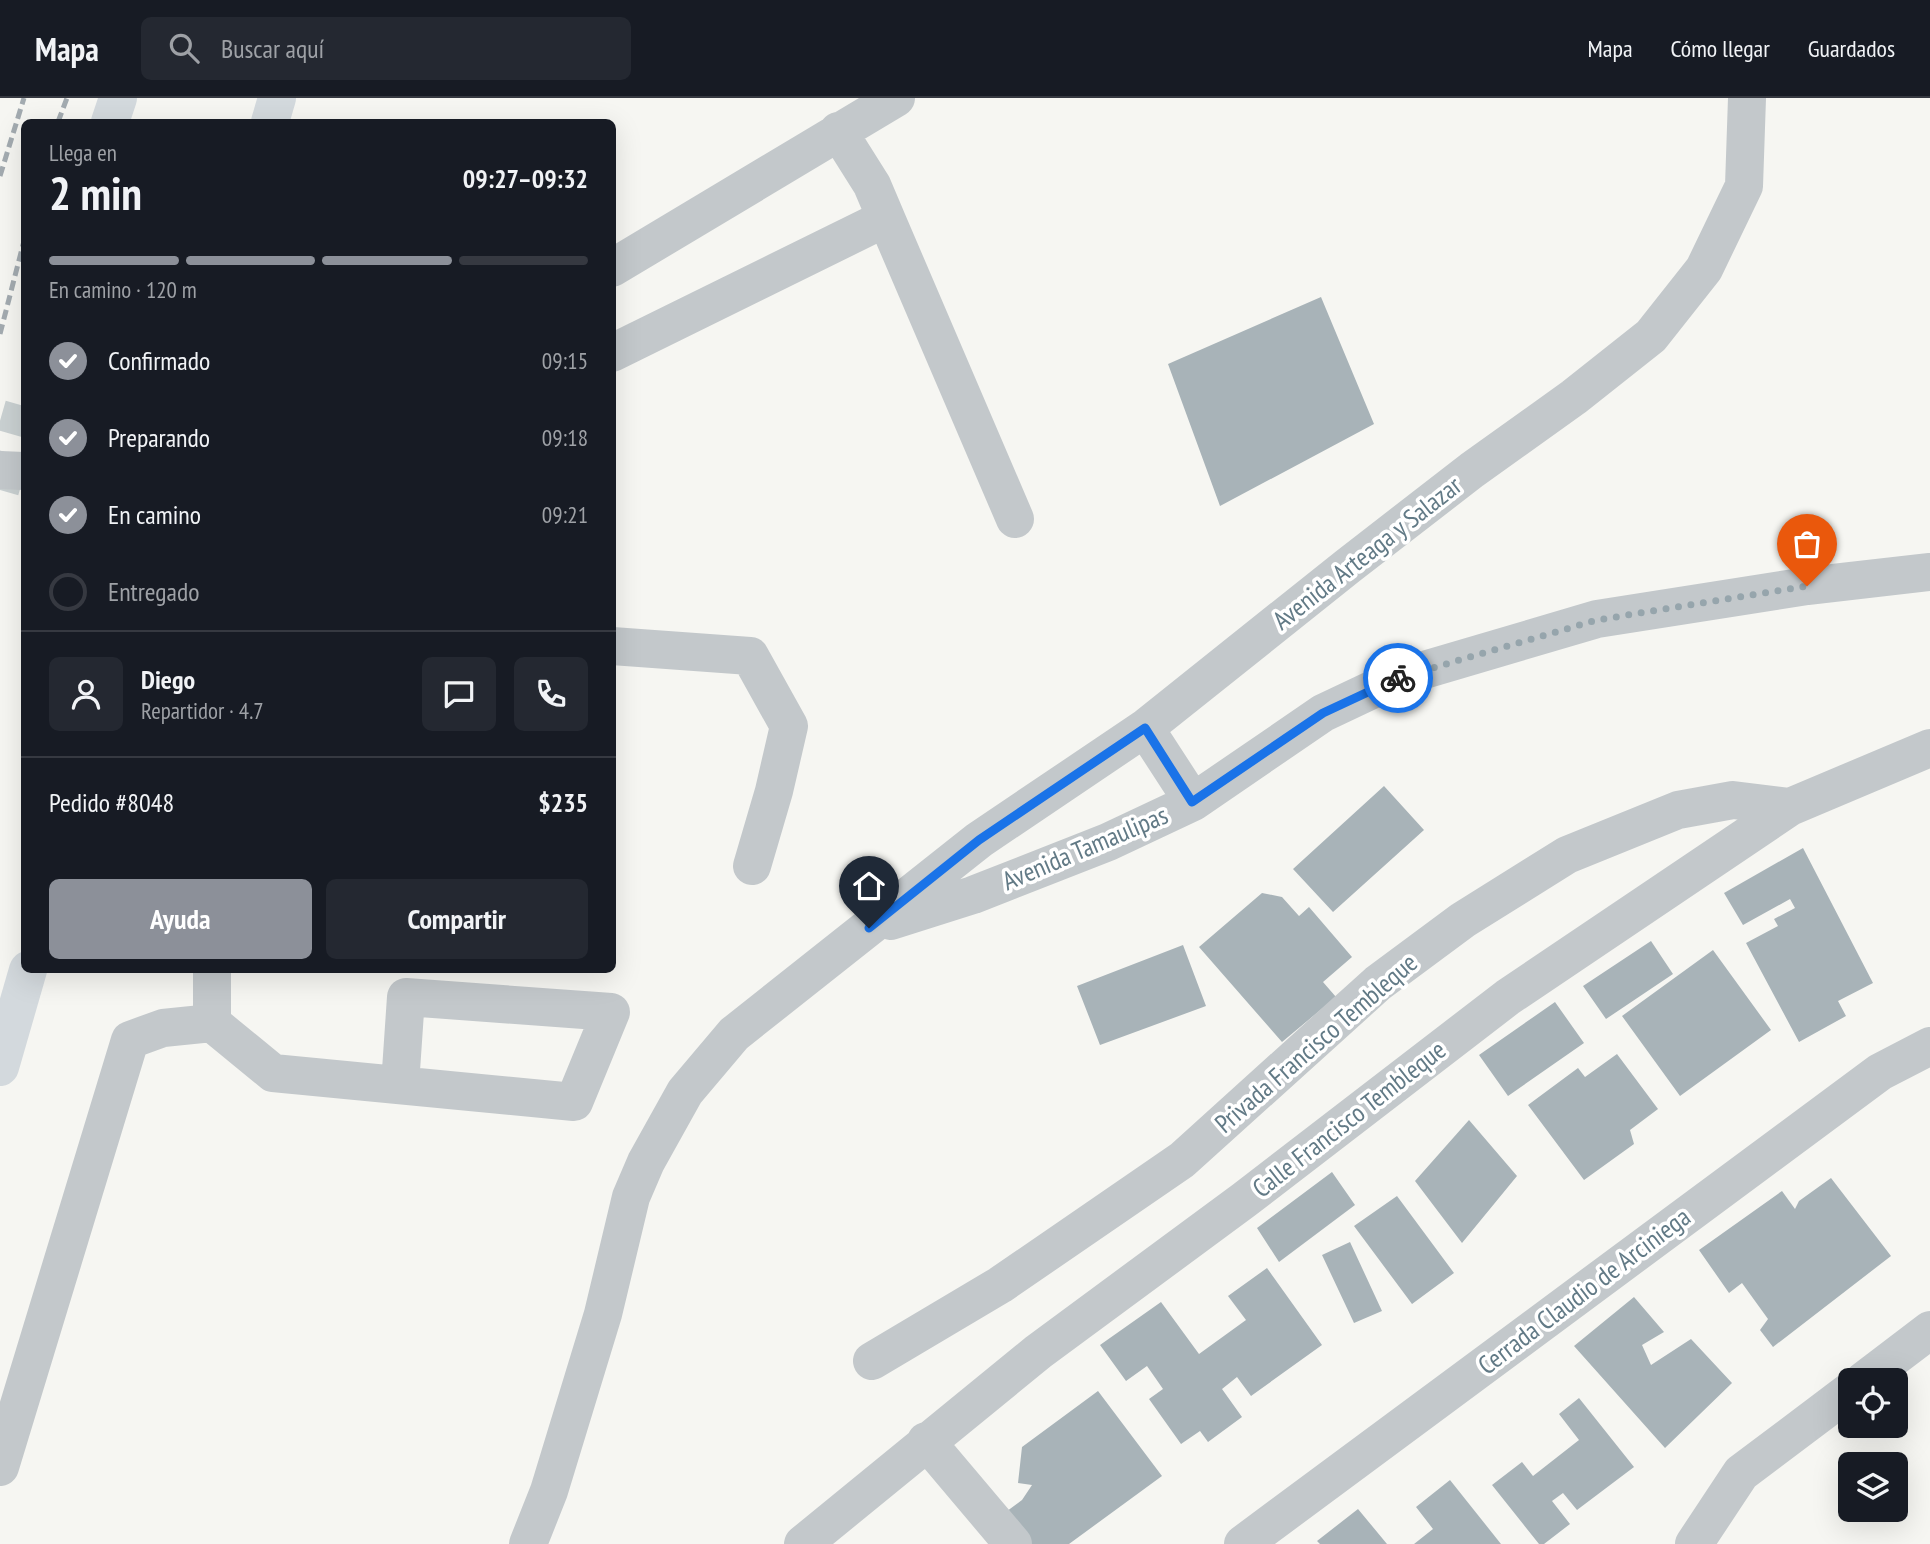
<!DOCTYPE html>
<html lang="es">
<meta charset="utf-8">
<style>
body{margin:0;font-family:"PT Sans Narrow",sans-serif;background:#242831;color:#f1f3f6;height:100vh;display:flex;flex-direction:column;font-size:26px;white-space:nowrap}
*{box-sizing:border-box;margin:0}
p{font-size:23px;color:#9ea1a6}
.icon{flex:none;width:38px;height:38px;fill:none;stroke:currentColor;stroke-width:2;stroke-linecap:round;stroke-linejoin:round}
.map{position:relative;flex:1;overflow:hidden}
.panel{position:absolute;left:21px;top:21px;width:595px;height:854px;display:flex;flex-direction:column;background:#171b24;border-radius:10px;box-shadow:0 7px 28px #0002}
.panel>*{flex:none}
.buttons{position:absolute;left:1838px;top:1270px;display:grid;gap:14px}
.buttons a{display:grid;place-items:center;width:70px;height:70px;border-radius:10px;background:#171b24;box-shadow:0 7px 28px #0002;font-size:35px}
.pin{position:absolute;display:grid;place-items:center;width:60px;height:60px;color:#fff;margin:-72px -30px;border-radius:50% 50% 50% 0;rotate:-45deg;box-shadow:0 0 7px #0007}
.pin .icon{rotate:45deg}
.courier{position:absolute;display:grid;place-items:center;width:70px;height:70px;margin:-35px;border:5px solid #1a73e8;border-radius:50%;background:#fff;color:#222;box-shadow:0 2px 9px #0007}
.headline em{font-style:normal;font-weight:600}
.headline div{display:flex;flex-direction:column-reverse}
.headline{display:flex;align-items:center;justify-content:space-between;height:119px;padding:0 28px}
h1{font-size:46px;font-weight:600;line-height:52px}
.bar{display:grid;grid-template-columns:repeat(4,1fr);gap:10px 7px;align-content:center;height:84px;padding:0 28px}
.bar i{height:9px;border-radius:5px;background:#363941}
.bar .current{background:#8c9099}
.bar p{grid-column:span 4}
.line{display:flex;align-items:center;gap:18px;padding:0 28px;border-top:2px solid #363941}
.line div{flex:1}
.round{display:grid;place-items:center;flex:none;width:74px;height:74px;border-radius:10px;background:#242831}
ol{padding:0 28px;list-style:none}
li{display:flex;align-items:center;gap:21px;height:77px}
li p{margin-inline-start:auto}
li .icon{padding:7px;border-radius:50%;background:#8c9099;color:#fff;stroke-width:4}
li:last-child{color:#9ea1a6}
li i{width:38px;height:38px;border:4px solid #363941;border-radius:50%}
.primary-button{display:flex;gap:14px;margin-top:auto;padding:14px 28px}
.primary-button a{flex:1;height:80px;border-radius:10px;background:#8c9099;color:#fff;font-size:28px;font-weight:600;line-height:80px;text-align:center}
.primary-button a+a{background:#242831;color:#f1f3f6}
header{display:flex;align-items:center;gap:42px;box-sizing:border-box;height:98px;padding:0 35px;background:#171b24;border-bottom:2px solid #363941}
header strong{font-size:33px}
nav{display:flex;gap:38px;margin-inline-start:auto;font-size:24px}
.search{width:490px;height:63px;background:#242831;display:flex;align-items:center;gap:18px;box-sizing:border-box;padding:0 24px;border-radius:10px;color:#9ea1a6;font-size:26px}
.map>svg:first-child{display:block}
.building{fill:#a8b3b8}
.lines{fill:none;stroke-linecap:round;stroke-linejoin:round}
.highway-tunnel{stroke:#cad1d2;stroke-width:38;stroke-dasharray:38 19;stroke-linecap:butt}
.minor{stroke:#c3c8cb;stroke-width:38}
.highway{stroke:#d3d9dd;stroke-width:38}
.rail{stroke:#a3abb0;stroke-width:5;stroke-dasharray:10 5;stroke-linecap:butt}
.done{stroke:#96a5ac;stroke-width:7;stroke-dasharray:0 12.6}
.route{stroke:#1a73e8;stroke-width:9}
.labels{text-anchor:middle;stroke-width:7;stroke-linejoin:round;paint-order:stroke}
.street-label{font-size:26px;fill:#627a86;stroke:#fff}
</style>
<header>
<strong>Mapa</strong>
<div class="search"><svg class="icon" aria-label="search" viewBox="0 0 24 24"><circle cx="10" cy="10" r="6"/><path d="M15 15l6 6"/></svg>Buscar aquí</div>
<nav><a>Mapa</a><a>Cómo llegar</a><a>Guardados</a></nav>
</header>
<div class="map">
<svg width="1930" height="1446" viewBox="0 0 1930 1446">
<rect width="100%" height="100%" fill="#f6f6f2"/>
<path class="building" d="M1321,199L1374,326L1220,408L1168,266Z
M1384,688L1424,732L1333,814L1293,771Z
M1803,750L1873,885L1838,903L1846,918L1799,944L1746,845L1778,828L1774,821L1795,810L1790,801L1743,827L1724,795Z
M1262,795L1282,799L1299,818L1309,809L1352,859L1323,884L1336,899L1282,944L1199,849Z
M1651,843L1673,876L1606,921L1583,888Z
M1183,847L1206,908L1100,947L1077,888Z
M1713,852L1771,932L1680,998L1622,918Z
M1555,904L1584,945L1508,998L1479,957Z
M1617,956L1658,1011L1630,1032L1634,1046L1584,1082L1528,1007L1578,970L1585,979Z
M1469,1022L1517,1078L1462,1145L1415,1083Z
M1332,1074L1355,1107L1279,1164L1257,1130Z
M1831,1080L1891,1158L1773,1249L1760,1232L1768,1221L1742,1185L1729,1195L1699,1152L1782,1093L1795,1111L1799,1103Z
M1397,1098L1454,1175L1412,1206L1354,1128Z
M1350,1144L1382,1213L1354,1225L1322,1157Z
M1267,1170L1322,1247L1251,1298L1237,1279L1222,1291L1242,1319L1208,1344L1200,1333L1181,1346L1149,1301L1163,1291L1147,1268L1126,1283L1100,1247L1161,1204L1199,1256L1246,1222L1228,1198Z
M1634,1199L1664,1234L1642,1247L1651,1267L1691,1241L1732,1285L1665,1350L1574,1248Z
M1098,1293L1162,1378L1069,1446H1019L999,1419L1022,1402L1032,1387L1018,1385L1022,1349Z
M1579,1300L1634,1369L1577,1412L1563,1395L1552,1403L1570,1426L1544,1446H1539L1492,1387L1522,1364L1533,1378L1579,1342L1559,1316Z
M1450,1382L1501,1446H1414L1433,1431L1416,1409Z
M1358,1411L1387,1446H1320L1317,1443Z"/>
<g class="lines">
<path class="highway-tunnel" d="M0,392L24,308"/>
<path class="minor" d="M886,120L1015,421
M612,170L896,0
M612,255L886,120L872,87L838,33
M0,372L24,373
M612,548L750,558L789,628L774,693L752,768
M1145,630L1193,704
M891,823L973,797L1108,744L1193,704L1323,615L1397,580L1597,521L1807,488L1930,474
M212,925V872
M872,1263L1000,1187L1182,1062L1378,885L1463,822L1567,757L1678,712L1733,702L1790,709
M1863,1283L1930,1232
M926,1343L1013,1446
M0,1369L130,942L163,930L212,925L273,975L574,1004L611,914L406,899L400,987
M528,1446L549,1393L603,1216L631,1099L646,1064L685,994L734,936L979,742L1145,630L1348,468L1472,372L1574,299L1651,238L1704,171L1744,88L1747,0
M803,1446L1038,1254L1244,1102L1508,899L1790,709L1930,650
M1243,1446L1880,974L1930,948
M1694,1446L1741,1375L1850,1293"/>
<path class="highway" d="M110,24L118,0
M270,24L277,0
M0,969L28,872"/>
<path class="rail" d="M58,24L67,0
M0,78L24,0
M0,236L24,143"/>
</g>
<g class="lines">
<path class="done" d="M1398,580L1597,522L1807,488"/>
<path class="route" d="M869,830L979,742L1145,630L1192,704L1323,615L1398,580"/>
</g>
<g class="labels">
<g class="street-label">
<text transform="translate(1367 455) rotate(-38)" y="9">Avenida Arteaga y Salazar</text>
<text transform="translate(1085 750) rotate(-23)" y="9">Avenida Tamaulipas</text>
<text transform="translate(1316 945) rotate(-41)" y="9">Privada Francisco Tembleque</text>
<text transform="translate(1349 1021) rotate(-38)" y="9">Calle Francisco Tembleque</text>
<text transform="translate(1584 1193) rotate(-37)" y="9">Cerrada Claudio de Arciniega</text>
</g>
</g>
</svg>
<div class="buttons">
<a><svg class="icon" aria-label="locate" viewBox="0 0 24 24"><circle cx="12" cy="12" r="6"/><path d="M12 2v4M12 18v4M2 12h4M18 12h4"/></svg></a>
<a><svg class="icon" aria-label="layers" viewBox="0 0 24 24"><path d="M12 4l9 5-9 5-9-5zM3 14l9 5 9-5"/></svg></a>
</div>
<div class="pin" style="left:1807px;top:488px;background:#ea580c"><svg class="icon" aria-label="bag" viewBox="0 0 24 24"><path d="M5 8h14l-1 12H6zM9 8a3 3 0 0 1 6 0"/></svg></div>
<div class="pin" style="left:869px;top:830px;background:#1f2937"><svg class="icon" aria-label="home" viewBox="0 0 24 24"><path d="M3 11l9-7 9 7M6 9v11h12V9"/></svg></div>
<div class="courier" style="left:1398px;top:580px"><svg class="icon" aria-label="bike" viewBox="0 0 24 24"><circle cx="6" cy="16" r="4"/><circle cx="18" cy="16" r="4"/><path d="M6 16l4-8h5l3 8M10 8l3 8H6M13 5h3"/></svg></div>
<section class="panel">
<div class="headline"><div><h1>2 min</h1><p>Llega en</p></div><em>09:27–09:32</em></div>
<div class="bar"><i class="current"></i><i class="current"></i><i class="current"></i><i></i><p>En camino · 120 m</p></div>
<ol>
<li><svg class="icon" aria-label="check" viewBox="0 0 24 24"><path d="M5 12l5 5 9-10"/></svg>Confirmado<p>09:15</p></li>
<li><svg class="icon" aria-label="check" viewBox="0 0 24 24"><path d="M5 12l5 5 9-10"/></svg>Preparando<p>09:18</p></li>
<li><svg class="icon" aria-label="check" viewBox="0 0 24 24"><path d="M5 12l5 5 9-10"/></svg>En camino<p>09:21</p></li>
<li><i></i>Entregado</li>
</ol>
<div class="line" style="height:126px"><a class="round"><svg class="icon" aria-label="person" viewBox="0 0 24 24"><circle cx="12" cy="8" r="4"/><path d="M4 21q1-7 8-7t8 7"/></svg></a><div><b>Diego</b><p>Repartidor · 4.7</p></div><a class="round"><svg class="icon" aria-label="chat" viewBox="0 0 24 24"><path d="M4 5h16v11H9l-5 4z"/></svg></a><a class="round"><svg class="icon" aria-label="phone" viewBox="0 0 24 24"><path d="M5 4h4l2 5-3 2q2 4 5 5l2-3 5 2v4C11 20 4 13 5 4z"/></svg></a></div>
<div class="line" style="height:91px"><div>Pedido #8048</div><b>$235</b></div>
<div class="primary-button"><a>Ayuda</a><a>Compartir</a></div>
</section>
</div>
